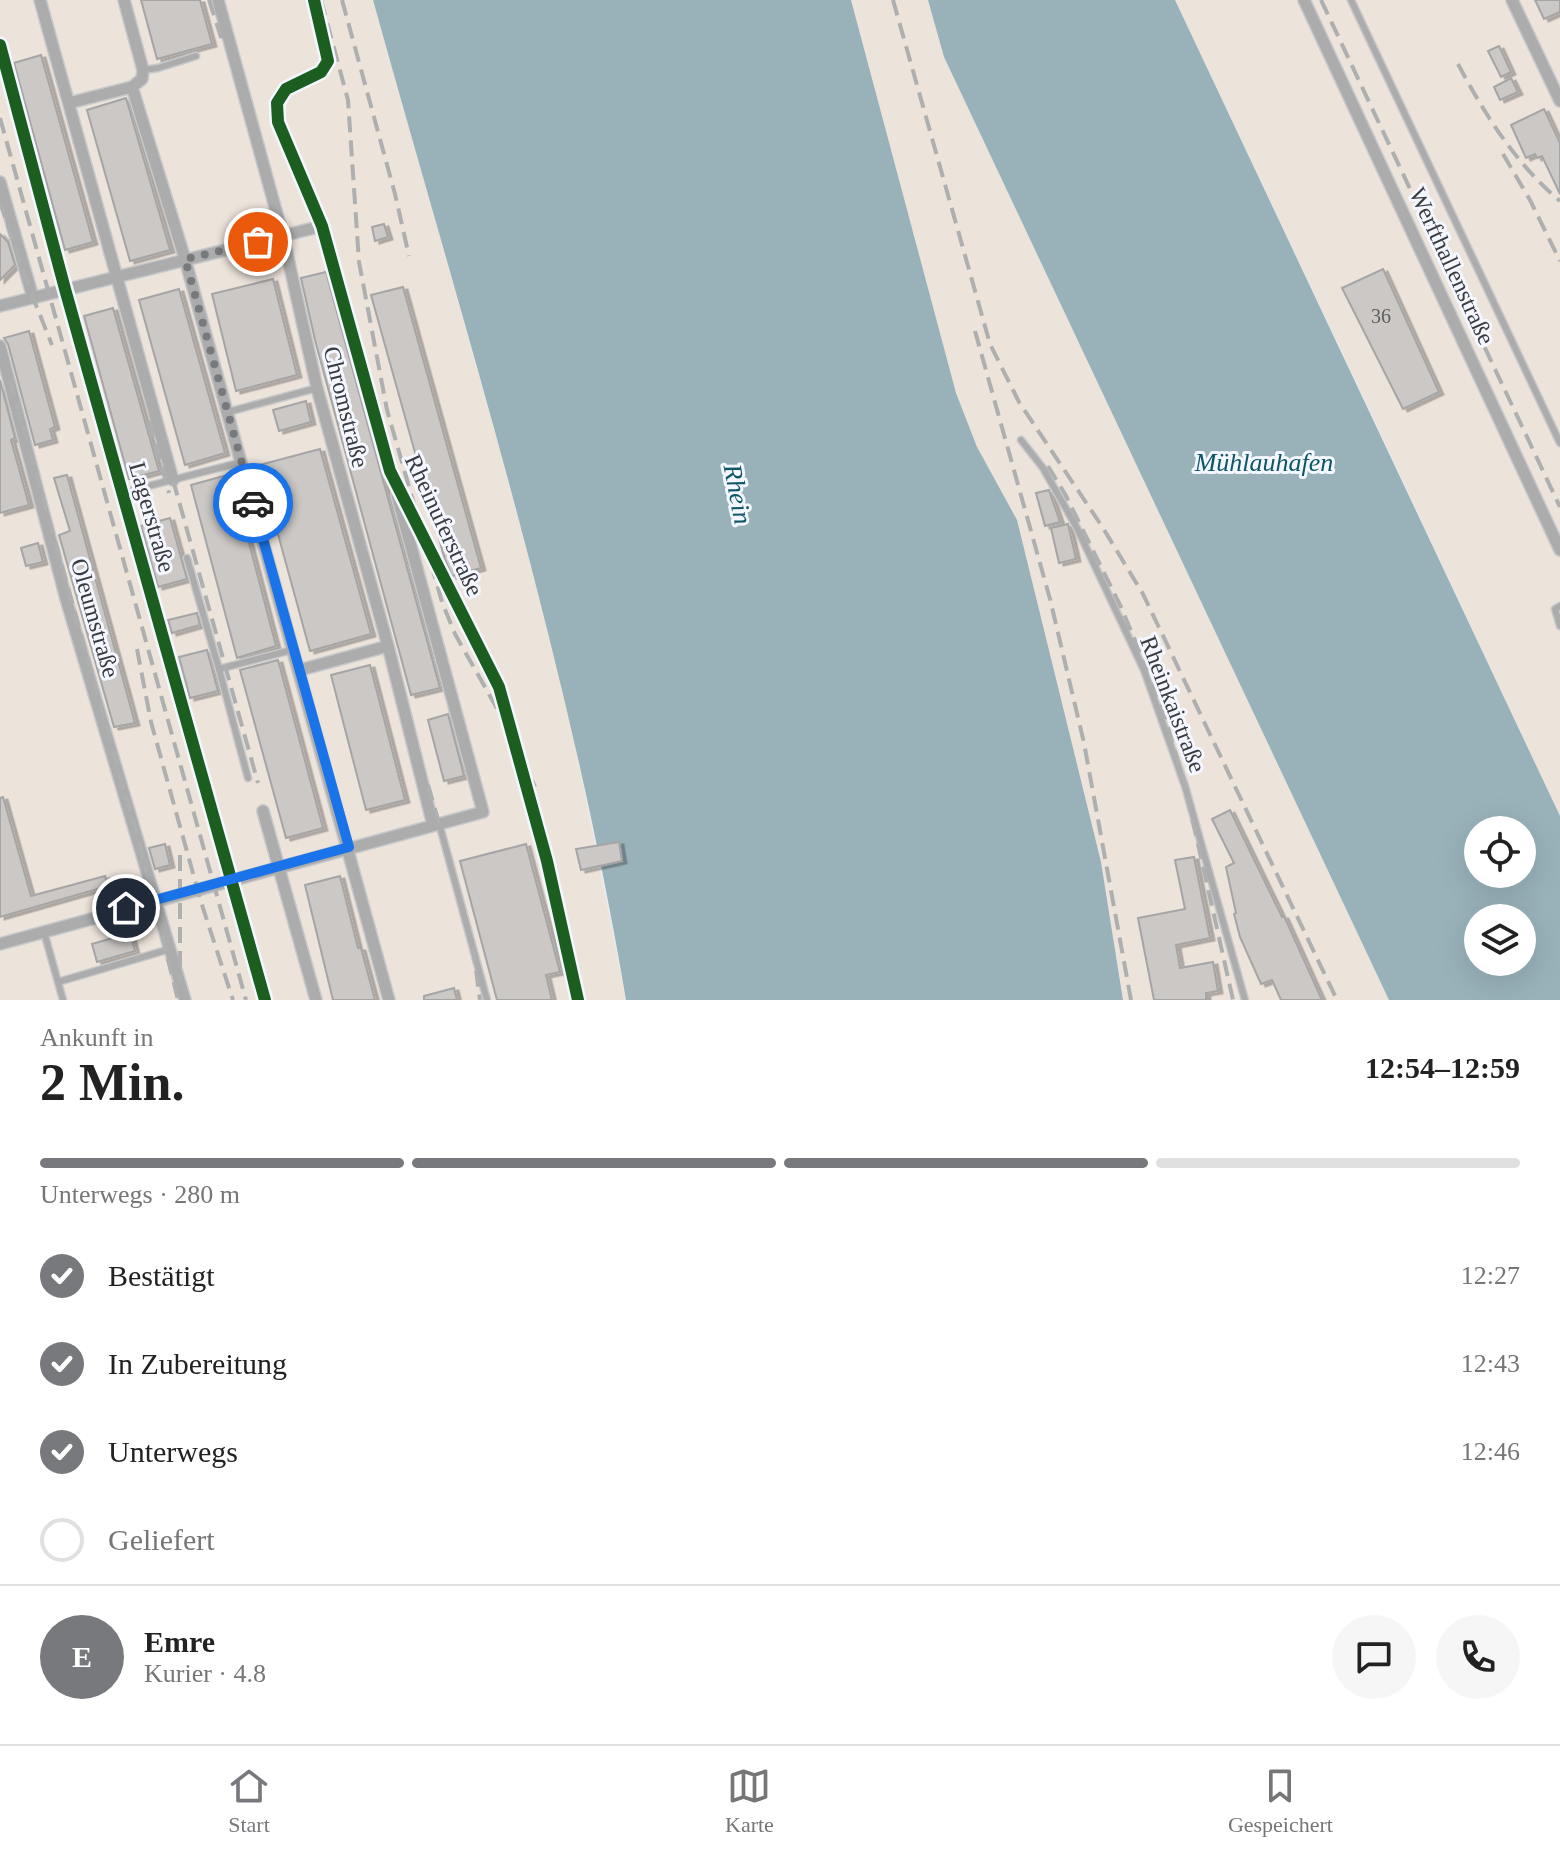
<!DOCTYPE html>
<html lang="de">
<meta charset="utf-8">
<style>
body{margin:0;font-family:Georgia,serif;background:#f6f6f6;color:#222;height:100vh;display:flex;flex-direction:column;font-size:30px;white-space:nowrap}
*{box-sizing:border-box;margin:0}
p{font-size:26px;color:#767676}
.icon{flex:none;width:44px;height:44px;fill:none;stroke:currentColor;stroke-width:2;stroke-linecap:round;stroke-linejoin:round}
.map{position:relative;height:1000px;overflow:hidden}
.sheet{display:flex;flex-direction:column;background:#fff;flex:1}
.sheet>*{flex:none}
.controls{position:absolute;left:1464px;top:816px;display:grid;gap:16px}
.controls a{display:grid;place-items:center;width:72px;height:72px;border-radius:50%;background:#fff;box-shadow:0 8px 32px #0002;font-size:40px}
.pin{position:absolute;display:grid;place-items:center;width:68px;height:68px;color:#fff;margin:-34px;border:4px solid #fff;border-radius:50%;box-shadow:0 2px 8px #0007}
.courier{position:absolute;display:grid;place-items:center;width:80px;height:80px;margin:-40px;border:6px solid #1a73e8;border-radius:50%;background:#fff;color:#222;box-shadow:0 2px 10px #0007}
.head em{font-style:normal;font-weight:700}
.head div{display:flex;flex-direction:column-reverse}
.head{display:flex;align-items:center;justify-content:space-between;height:136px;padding:0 40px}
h1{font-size:52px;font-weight:700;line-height:60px}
.bar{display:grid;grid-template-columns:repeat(4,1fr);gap:12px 8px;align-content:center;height:96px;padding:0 40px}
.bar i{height:10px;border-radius:6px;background:#e0e0e0}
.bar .current{background:#77797c}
.bar p{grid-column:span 4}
.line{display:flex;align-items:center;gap:20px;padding:0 40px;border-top:2px solid #e0e0e0}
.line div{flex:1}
.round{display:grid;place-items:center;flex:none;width:84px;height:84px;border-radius:42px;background:#f6f6f6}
ol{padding:0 40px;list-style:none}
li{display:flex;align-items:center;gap:24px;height:88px}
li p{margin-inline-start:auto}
li .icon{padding:8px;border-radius:50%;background:#77797c;color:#fff;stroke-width:4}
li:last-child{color:#767676}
li i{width:44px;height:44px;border:4px solid #e0e0e0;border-radius:50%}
.menu{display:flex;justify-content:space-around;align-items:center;height:112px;border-top:2px solid #e0e0e0;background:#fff;font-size:22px;color:#767676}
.menu a{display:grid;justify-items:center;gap:4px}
.menu .current{color:#77797c}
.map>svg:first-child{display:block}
.industrial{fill:#ece3db}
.water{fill:#99b2ba;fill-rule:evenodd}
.building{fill:#cbc8c5;stroke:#a5a5a5;stroke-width:2;filter:url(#shadow)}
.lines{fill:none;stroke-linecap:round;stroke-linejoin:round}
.service-casing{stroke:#c7c8ca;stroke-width:9}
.minor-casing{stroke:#c7c8ca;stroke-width:14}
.service{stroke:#adacad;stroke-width:6}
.minor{stroke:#adacad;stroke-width:11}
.rail{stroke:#aeafaf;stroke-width:4;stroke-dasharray:16 8;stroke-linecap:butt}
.cycleway-casing{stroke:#f4f7ff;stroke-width:17}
.cycleway{stroke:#1b5e20;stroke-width:12}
.done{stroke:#77797c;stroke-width:8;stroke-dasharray:0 14.4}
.route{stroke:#1a73e8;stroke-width:10}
.labels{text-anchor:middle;stroke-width:6;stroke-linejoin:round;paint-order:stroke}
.number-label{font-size:20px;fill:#5e5e60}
.street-label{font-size:24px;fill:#3a3b3e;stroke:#f4f7ff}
.water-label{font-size:26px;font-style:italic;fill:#0c5666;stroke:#f4f7ff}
</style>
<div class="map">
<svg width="1560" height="1000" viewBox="0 0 1560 1000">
<defs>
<filter id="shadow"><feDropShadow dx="4.5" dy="2.5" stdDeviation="0" flood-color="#0004"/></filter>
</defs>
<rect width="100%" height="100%" fill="#e9ebee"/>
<path class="industrial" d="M0,0H373L492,422L563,686L626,1000H0Z
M851,0H928L944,57L1389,1000H1123L1101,861L977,447L956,393Z
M1175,0H1560V816L1372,415Z"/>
<path class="water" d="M373,0H851L956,393L977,447L1017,520L1101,862L1123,1000H626C569,660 465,331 373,0Z
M928,0H1175L1560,816V1000H1389L944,57ZM1478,830H1522V874H1478ZM1478,918H1522V962H1478Z"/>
<path class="building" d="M141,0H200L212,44L157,59Z
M1535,0H1560V12L1544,19Z
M1499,46L1511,72L1501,77L1488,51Z
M41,55L93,242L65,250L14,63Z
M1511,78L1518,92L1500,100L1494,87Z
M126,98L170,250L130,261L87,110Z
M1544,109L1560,143V194L1542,156L1537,158L1535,154L1526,158L1511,125Z
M384,224L388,237L375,241L372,227Z
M0,234L8,242L15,265L0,280Z
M1383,269L1439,392L1403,409L1342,288Z
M326,272L440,688L411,695L315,340L301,278Z
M273,279L297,375L236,391L212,294Z
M403,287L481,568L452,576L445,560L371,295Z
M179,289L225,453L185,465L139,300Z
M113,308L159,471L129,479L84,316Z
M29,331L55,427L50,429L53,440L35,445L8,344L4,338Z
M0,380L15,438L11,440L29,505L0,513Z
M306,401L311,422L279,431L273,410Z
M320,449L371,634L310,651L276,527L269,529L252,467Z
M231,474L276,646L237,658L191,485Z
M67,475L135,723L114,727L59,535L70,531L54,478Z
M1049,490L1060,522L1045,526L1036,493Z
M170,518L187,579L158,587L141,526Z
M1068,524L1076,559L1059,563L1051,528Z
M38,543L43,562L26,566L21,548Z
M197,613L200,625L172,633L168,620Z
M207,650L218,691L190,698L179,657Z
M278,660L323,828L286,838L240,670Z
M370,665L405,800L366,810L331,675Z
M448,714L464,776L444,781L428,720Z
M3,797L31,896L105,876L108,886L0,917V798Z
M1230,810L1282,917L1284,916L1322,1000H1281L1272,980L1261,984L1240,937L1234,914L1236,913L1226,867L1234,863L1212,819Z
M619,842L622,861L581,870L576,849Z
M165,844L170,865L155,869L149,848Z
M526,844L560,972L546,975L552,1000H497L460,861Z
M1194,857L1210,938L1176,945L1180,968L1213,962L1218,991L1206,993V1000H1154L1138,918L1185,909L1175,860Z
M340,876L358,948H361L375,1000H333L305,885Z
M130,933L135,951L97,962L92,944Z
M454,988L457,1000H424V996Z"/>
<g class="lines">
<defs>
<path id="service" d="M1351,0L1560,443
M143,70L158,68L196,56
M228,412L317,388
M1021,440L1043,468L1077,528L1144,670L1185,786L1245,1000
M133,490L242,462
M187,558L219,669
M1560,606L1555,609L1560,626
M248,778L219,669L292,650
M439,823L487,1000
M44,932L63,1000
M58,982L170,949"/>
<path id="minor" d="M40,0L173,480
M218,0L283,236L317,388L388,646L433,825
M314,0L328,61L321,72L286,89L277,103L278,122L322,226L390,471L499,687L547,861L578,1000
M1304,0L1560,550
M1512,0L1560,101
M0,45L65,289L265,1000
M132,87L185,259L389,1000
M69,103L132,87L142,79L143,70L124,0
M0,182L33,298
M0,306L322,226
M0,346L66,599L185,1000
M300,670L388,646
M263,811L316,1000
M0,944L483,812L397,495"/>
</defs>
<use href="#service" class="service-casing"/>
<use href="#minor" class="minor-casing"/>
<use href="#service" class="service"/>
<use href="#minor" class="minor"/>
<path class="rail" d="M209,0L223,43
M321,0L348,100L359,262L387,410L442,602L455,634L512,735L535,787
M342,0L395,194L409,256
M893,0L990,344L1019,402L1103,528L1143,594L1337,1000
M1321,0L1560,507
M1458,64C1485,115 1516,164 1560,201
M0,118L246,1000
M1503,154L1530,200L1560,261
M0,202L28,285L52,345
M975,331L1050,599L1084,743L1131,1000
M10,380L141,849L178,1000
M149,421L169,493
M1048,466L1065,494L1121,607L1160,700L1185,786L1233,1000
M173,480L258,783
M137,649L151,722L201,902L233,1000
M428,785L439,823
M180,855V979
M473,947L480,1000"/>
<defs>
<path id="cycleway" d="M314,0L328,61L321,72L286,89L277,103L278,122L322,226L390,471L499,687L547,861L578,1000
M0,45L65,289L265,1000"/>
</defs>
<use href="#cycleway" class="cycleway-casing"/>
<use href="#cycleway" class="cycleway"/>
</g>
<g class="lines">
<path class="done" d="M253,503L185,259L258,242"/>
<path class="route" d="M126,908L349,847L253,503"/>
</g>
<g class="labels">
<g class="number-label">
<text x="1381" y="323">36</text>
</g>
<g class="street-label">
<text transform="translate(1452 266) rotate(65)" y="8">Werfthallenstraße</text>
<text transform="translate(346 407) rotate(76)" y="8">Chromstraße</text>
<text transform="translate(152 517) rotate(74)" y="8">Lagerstraße</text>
<text transform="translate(444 525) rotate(65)" y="8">Rheinuferstraße</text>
<text transform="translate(95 618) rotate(74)" y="8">Oleumstraße</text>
<text transform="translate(1173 704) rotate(69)" y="8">Rheinkaistraße</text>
</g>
<g class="water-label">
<text x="1264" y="471">Mühlauhafen</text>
<text transform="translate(738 494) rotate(79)" y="9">Rhein</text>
</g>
</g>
</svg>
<div class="controls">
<a><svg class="icon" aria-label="locate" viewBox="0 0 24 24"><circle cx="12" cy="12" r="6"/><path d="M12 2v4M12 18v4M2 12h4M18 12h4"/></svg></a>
<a><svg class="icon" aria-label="layers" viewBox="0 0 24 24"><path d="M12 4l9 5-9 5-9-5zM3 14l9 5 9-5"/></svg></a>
</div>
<div class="pin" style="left:258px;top:242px;background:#ea580c"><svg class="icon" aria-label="bag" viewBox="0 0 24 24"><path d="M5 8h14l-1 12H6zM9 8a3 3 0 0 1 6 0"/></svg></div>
<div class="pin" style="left:126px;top:908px;background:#1f2937"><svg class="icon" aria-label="home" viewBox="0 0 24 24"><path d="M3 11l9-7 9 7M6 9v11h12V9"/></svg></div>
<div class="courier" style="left:253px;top:503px"><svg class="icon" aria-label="car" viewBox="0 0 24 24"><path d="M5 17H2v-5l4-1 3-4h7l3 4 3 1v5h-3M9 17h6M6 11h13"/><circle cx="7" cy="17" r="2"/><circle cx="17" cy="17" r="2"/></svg></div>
</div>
<section class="sheet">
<div class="head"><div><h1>2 Min.</h1><p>Ankunft in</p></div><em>12:54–12:59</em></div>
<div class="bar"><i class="current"></i><i class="current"></i><i class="current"></i><i></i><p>Unterwegs · 280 m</p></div>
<ol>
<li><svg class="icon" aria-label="check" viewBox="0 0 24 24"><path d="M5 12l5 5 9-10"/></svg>Bestätigt<p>12:27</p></li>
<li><svg class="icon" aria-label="check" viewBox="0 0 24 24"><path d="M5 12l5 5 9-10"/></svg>In Zubereitung<p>12:43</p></li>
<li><svg class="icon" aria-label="check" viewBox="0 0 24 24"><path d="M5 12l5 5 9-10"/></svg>Unterwegs<p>12:46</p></li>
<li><i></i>Geliefert</li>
</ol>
<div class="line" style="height:144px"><b class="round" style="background:#77797c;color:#fff">E</b><div><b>Emre</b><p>Kurier · 4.8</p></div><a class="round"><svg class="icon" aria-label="chat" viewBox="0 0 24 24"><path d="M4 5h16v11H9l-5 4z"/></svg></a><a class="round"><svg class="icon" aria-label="phone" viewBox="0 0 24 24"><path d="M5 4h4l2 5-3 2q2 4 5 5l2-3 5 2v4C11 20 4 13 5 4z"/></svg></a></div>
</section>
<nav class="menu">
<a class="current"><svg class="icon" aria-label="home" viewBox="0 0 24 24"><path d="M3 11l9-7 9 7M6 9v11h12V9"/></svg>Start</a>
<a><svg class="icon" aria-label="map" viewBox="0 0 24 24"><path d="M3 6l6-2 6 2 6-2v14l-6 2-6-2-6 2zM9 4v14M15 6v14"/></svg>Karte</a>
<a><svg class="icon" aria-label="saved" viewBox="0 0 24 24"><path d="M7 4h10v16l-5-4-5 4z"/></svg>Gespeichert</a>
</nav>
